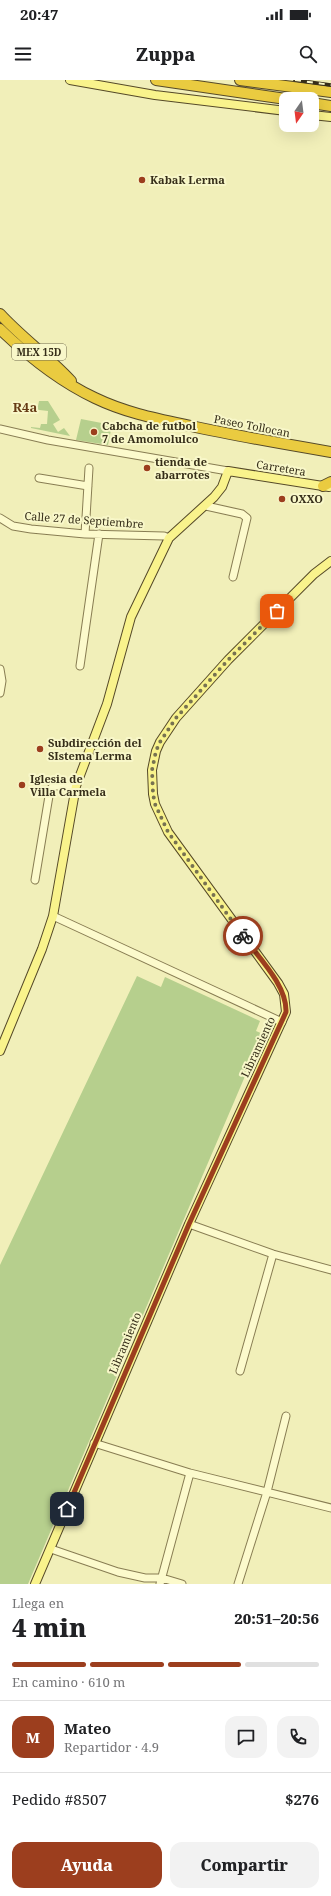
<!DOCTYPE html>
<html lang="es">
<meta charset="utf-8">
<style>
body{margin:0;font-family:"Noto Serif",serif;background:#f2f2f2;color:#202124;height:100vh;display:flex;flex-direction:column;font-size:15px;white-space:nowrap}
*{box-sizing:border-box;margin:0}
p{font-size:13px;color:#757577}
.icon{flex:none;width:22px;height:22px;fill:none;stroke:currentColor;stroke-width:2;stroke-linecap:round;stroke-linejoin:round}
.map{position:relative;height:1504px;overflow:hidden}
.sheet{display:flex;flex-direction:column;background:#fff;flex:1}
.sheet>*{flex:none}
.needle{width:26px;rotate:194deg}
.tools{position:absolute;left:279px;top:12px;display:grid;gap:8px}
.tools a{display:grid;place-items:center;width:40px;height:40px;border-radius:8px;background:#fff;box-shadow:0 4px 16px #0002;font-size:20px}
.pin{position:absolute;display:grid;place-items:center;width:34px;height:34px;color:#fff;margin:-17px;border-radius:8px;box-shadow:0 2px 6px #0006}
.courier{position:absolute;display:grid;place-items:center;width:40px;height:40px;margin:-20px;border:3px solid #9c3e1e;border-radius:50%;background:#fff;color:#222;box-shadow:0 1px 5px #0007}
.head em{font-style:normal;font-weight:800}
.head div{display:flex;flex-direction:column-reverse}
.head{display:flex;align-items:center;justify-content:space-between;height:68px;padding:0 12px}
h1{font-size:26px;font-weight:800;line-height:30px}
.bar{display:grid;grid-template-columns:repeat(4,1fr);gap:6px 4px;align-content:center;height:48px;padding:0 12px}
.bar i{height:5px;border-radius:3px;background:#e0e0e0}
.bar .active{background:#9c3e1e}
.bar p{grid-column:span 4}
.line{display:flex;align-items:center;gap:10px;padding:0 12px;border-top:1px solid #e0e0e0}
.line div{flex:1}
.round{display:grid;place-items:center;flex:none;width:42px;height:42px;border-radius:12px;background:#f2f2f2}
.button{display:flex;gap:8px;margin-top:auto;padding:8px 12px}
.button a{flex:1;height:46px;border-radius:12px;background:#9c3e1e;color:#fff;font-size:16px;font-weight:800;line-height:46px;text-align:center}
.button a+a{background:#f2f2f2;color:#202124}
.status{display:flex;justify-content:space-between;align-items:center;height:28px;padding:0 20px;background:#fff;direction:ltr}
.status svg{height:11px;fill:currentColor}
header{display:flex;justify-content:space-between;align-items:center;height:52px;padding:0 12px;background:#fff;font-size:18px;font-weight:800}
.map>svg:first-child{display:block}
.green{fill:#b6cf8d}
.lines{fill:none;stroke-linecap:round;stroke-linejoin:round}
.minor-casing{stroke:#887d53;stroke-width:9}
.major-casing{stroke:#554928;stroke-width:10}
.highway-casing{stroke:#554928;stroke-width:12}
.minor{stroke:#fcfacc;stroke-width:7}
.major{stroke:#f9f38c;stroke-width:8}
.highway{stroke:#eacb40;stroke-width:10}
.rail-casing{stroke:#362e19;stroke-width:3.5}
.rail{stroke:#f8f7c9;stroke-width:2;stroke-dasharray:6;stroke-linecap:butt}
.done{stroke:#777251;stroke-width:4;stroke-dasharray:0 7.2}
.route{stroke:#9c3e1e;stroke-width:5}
.poi-dot{fill:#9c3e1e;stroke:#f8f7c9;stroke-width:1.5}
.labels{text-anchor:middle;stroke-width:4;stroke-linejoin:round;paint-order:stroke}
.shield{fill:#f8f7c9;stroke:#706a4e;stroke-width:1}
.shield-label{font-size:10px;font-weight:bold;fill:#362e19}
.poi-label{font-size:11px;font-weight:bold;fill:#362e19;stroke:#f8f7c9;text-anchor:start}
.street-label{font-size:11px;fill:#362e19;stroke:#f8f7c9}
.quarter-label{font-size:13px;font-weight:bold;fill:#663b15;stroke:#f8f7c9}
</style>
<div class="status"><b>20:47</b><svg viewBox="0 0 49 12"><path d="M0 12V9h3v3zM5 12V6h3v6zM10 12V3h3v9zM15 12V0h3v12zM26 1h20v11H26zM47 4h2v5h-2z"/></svg></div>
<header><svg class="icon" aria-label="menu" viewBox="0 0 24 24"><path d="M4 6h16M4 12h16M4 18h16"/></svg>Zuppa<svg class="icon" aria-label="search" viewBox="0 0 24 24"><circle cx="10" cy="10" r="6"/><path d="M15 15l6 6"/></svg></header>
<div class="map">
<svg width="331" height="1504" viewBox="0 0 331 1504">
<rect width="100%" height="100%" fill="#f1efb9"/>
<path class="green" d="M39,321H48L60,340L53,344L58,352L64,348L70,356L31,348V347L40,348L41,344H47L48,331L31,329L32,326H38Z
M81,339L112,345L108,365L76,360Z
M137,896L161,907L165,897L260,941L256,951L263,954L28,1504H0V1185Z"/>
<g class="lines">
<defs>
<path id="minor" d="M0,349L48,360L228,391
M39,398L88,406
M206,426L242,434L247,438L233,497
M0,438L13,446L31,449L85,454L164,456L169,458
M85,454L89,388
M80,586L99,454
M0,589L2,601L0,613
M35,800L50,710L53,706H76
M53,836L282,942
M189,1144L273,1174L331,1190
M240,1291L273,1174
M94,1363L190,1393L331,1428
M51,1469L118,1492L145,1498H162L182,1504
M160,1504L190,1393
M238,1504L267,1412L286,1336"/>
<path id="major" d="M70,0L155,15L286,31
M312,35L331,37
M0,971L42,869L53,836L76,706L107,624L131,537L169,458L214,417L222,407L228,391L329,407
M35,1504L189,1144L286,932L284,914L278,903L168,752L155,724L153,714L152,690L156,671L160,662L176,638L228,580L314,494L331,481"/>
<path id="highway" d="M156,0L286,19
M240,0L331,12
M312,23L331,26
M0,234C22,258 49,277 71,301
M0,249C29,277 59,301 95,318C126,333 158,339 191,346C237,356 284,364 331,372
M323,406L331,402"/>
</defs>
<use href="#minor" class="minor-casing"/>
<use href="#major" class="major-casing"/>
<use href="#highway" class="highway-casing"/>
<use href="#minor" class="minor"/>
<use href="#major" class="major"/>
<use href="#highway" class="highway"/>
<defs>
<path id="rail" d="M295,0L331,5"/>
</defs>
<use href="#rail" class="rail-casing"/>
<use href="#rail" class="rail"/>
</g>
<g class="lines">
<path class="done" d="M243,856L168,752L155,724L153,714L152,690L156,671L160,662L176,638L228,580L277,531"/>
<path class="route" d="M67,1429L189,1144L286,932C287,905 258,877 243,856"/>
</g>
<g class="poi-dot">
<circle cx="142" cy="100" r="4"/>
<circle cx="94" cy="352" r="4"/>
<circle cx="147" cy="388" r="4"/>
<circle cx="282" cy="419" r="4"/>
<circle cx="40" cy="669" r="4"/>
<circle cx="22" cy="705" r="4"/>
</g>
<g class="labels">
<rect class="shield" x="12" y="264" width="54" height="16" rx="3"/>
<g class="shield-label">
<text x="39" y="276">MEX 15D</text>
</g>
<g class="poi-label">
<text x="150" y="104">Kabak Lerma</text>
<text x="102" y="350">Cabcha de futbol<tspan x="102" dy="13">7 de Amomolulco</tspan></text>
<text x="155" y="386">tienda de<tspan x="155" dy="13">abarrotes</tspan></text>
<text x="290" y="423">OXXO</text>
<text x="48" y="667">Subdirección del<tspan x="48" dy="13">SIstema Lerma</tspan></text>
<text x="30" y="703">Iglesia de<tspan x="30" dy="13">Villa Carmela</tspan></text>
</g>
<g class="street-label">
<text transform="translate(252 346) rotate(11)" y="4">Paseo Tollocan</text>
<text transform="translate(281 388) rotate(9)" y="4">Carretera</text>
<text transform="translate(84 440) rotate(4)" y="4">Calle 27 de Septiembre</text>
<text transform="translate(258 967) rotate(-65)" y="4">Libramiento</text>
<text transform="translate(125 1263) rotate(-67)" y="4">Libramiento</text>
</g>
<g class="quarter-label">
<text x="25" y="332">R4a</text>
</g>
</g>
</svg>
<div class="tools">
<a><svg class="needle" viewBox="-14 -14 28 28"><path d="M0-13l5 13h-10z" fill="#e53935"/><path d="M0 13l5-13h-10z" fill="#757577"/></svg></a>
</div>
<div class="pin" style="left:277px;top:531px;background:#ea580c"><svg class="icon" aria-label="bag" viewBox="0 0 24 24"><path d="M5 8h14l-1 12H6zM9 8a3 3 0 0 1 6 0"/></svg></div>
<div class="pin" style="left:67px;top:1429px;background:#1f2937"><svg class="icon" aria-label="home" viewBox="0 0 24 24"><path d="M3 11l9-7 9 7M6 9v11h12V9"/></svg></div>
<div class="courier" style="left:243px;top:856px"><svg class="icon" aria-label="bike" viewBox="0 0 24 24"><circle cx="6" cy="16" r="4"/><circle cx="18" cy="16" r="4"/><path d="M6 16l4-8h5l3 8M10 8l3 8H6M13 5h3"/></svg></div>
</div>
<section class="sheet">
<div class="head"><div><h1>4 min</h1><p>Llega en</p></div><em>20:51–20:56</em></div>
<div class="bar"><i class="active"></i><i class="active"></i><i class="active"></i><i></i><p>En camino · 610 m</p></div>
<div class="line" style="height:72px"><b class="round" style="background:#9c3e1e;color:#fff">M</b><div><b>Mateo</b><p>Repartidor · 4.9</p></div><a class="round"><svg class="icon" aria-label="chat" viewBox="0 0 24 24"><path d="M4 5h16v11H9l-5 4z"/></svg></a><a class="round"><svg class="icon" aria-label="phone" viewBox="0 0 24 24"><path d="M5 4h4l2 5-3 2q2 4 5 5l2-3 5 2v4C11 20 4 13 5 4z"/></svg></a></div>
<div class="line" style="height:52px"><div>Pedido #8507</div><b>$276</b></div>
<div class="button"><a>Ayuda</a><a>Compartir</a></div>
</section>
